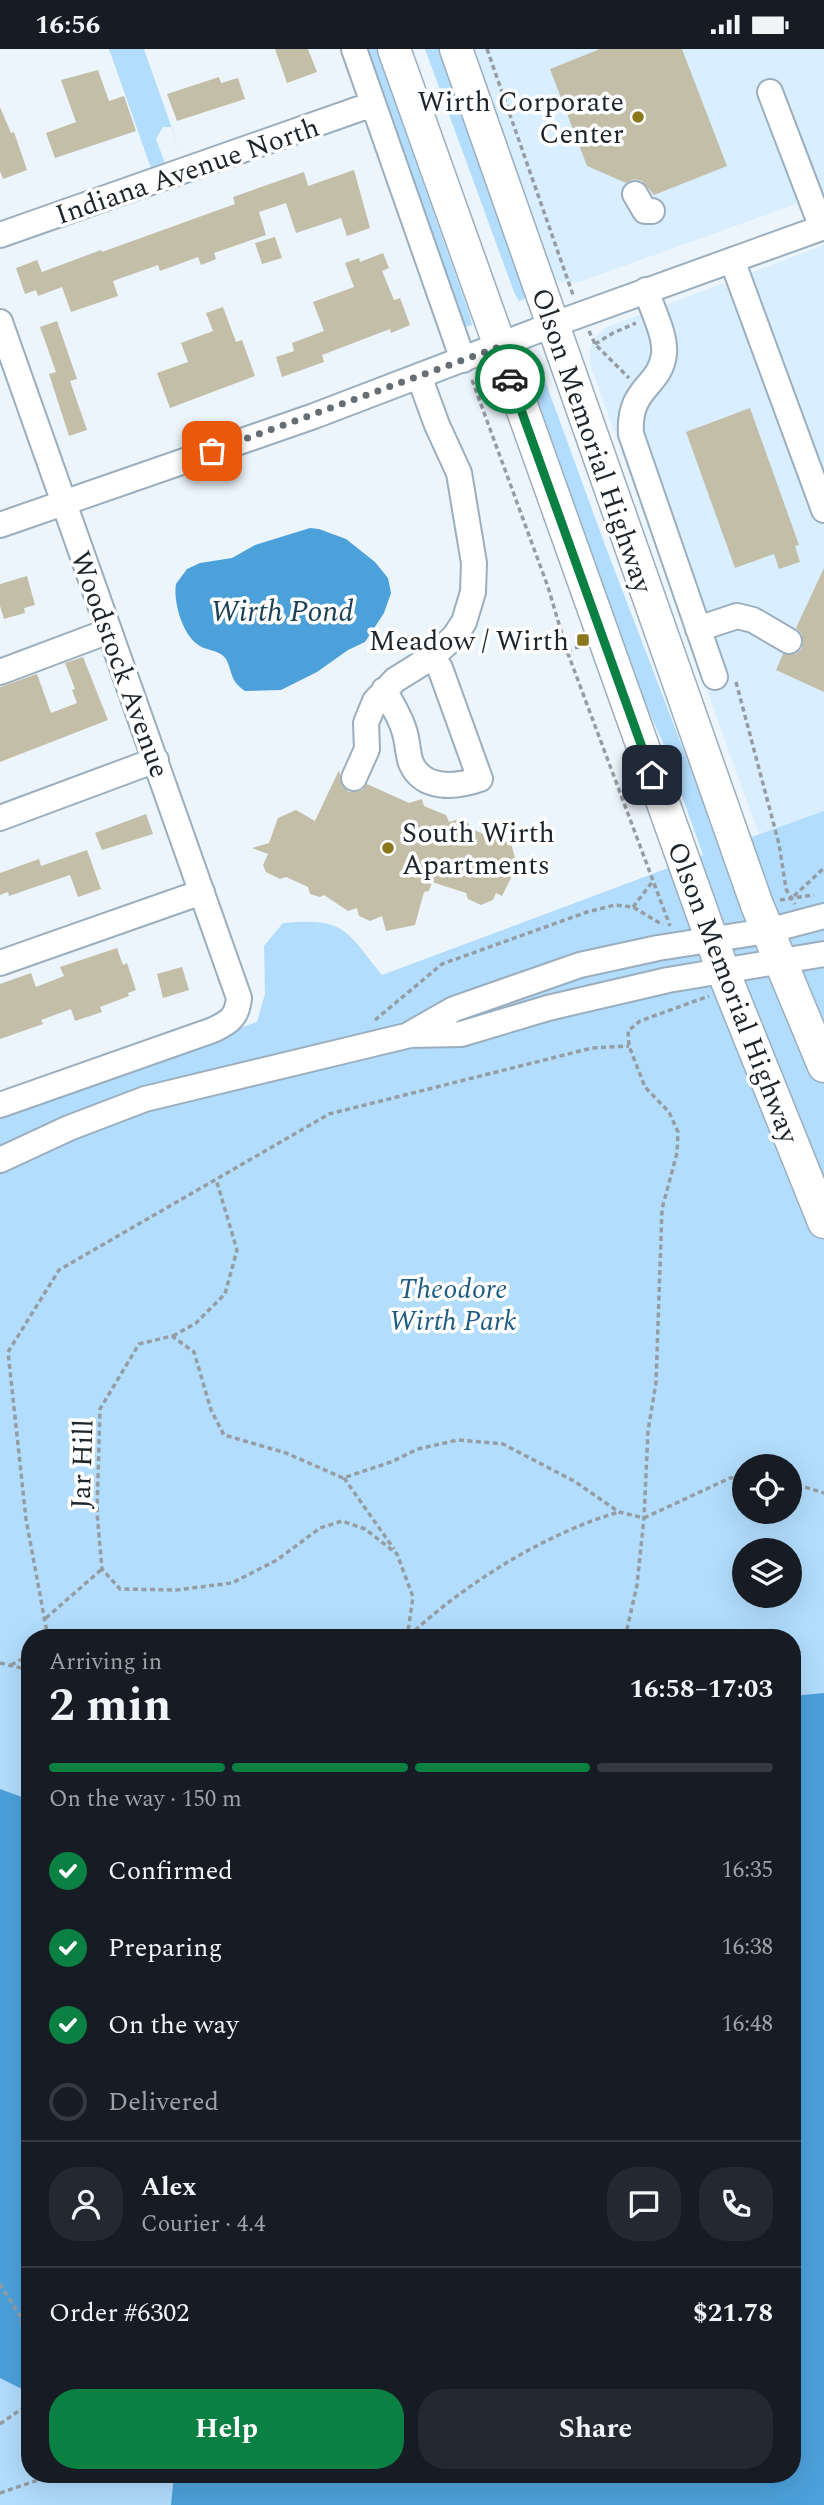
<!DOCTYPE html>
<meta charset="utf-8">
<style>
body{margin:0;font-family:Spectral,serif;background:#242831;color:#f1f3f6;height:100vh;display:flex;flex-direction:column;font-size:26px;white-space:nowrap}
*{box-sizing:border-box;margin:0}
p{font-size:23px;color:#9ea1a6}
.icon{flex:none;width:38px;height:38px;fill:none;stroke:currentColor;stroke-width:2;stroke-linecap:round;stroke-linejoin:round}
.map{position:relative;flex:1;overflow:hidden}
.sheet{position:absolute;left:21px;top:1580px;width:780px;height:854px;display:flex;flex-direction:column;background:#171b24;border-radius:28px;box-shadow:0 7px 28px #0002}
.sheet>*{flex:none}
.tools{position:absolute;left:732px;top:1405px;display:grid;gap:14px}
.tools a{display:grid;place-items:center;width:70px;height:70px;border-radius:50%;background:#171b24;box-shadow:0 7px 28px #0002;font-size:35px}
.pin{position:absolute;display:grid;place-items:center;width:60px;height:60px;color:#fff;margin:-30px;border-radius:14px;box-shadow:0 4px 10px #0006}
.courier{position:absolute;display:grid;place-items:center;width:70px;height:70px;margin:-35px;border:5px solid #0b8043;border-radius:50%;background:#fff;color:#222;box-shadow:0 2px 9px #0007}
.head em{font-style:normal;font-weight:700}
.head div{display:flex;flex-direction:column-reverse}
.head{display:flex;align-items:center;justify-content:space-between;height:119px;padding:0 28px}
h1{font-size:46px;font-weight:700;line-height:52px}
.bar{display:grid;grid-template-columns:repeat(4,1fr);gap:10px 7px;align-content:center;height:84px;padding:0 28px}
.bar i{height:9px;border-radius:5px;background:#363941}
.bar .selected{background:#0b8043}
.bar p{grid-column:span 4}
.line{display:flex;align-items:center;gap:18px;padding:0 28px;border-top:2px solid #363941}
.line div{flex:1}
.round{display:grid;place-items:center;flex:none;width:74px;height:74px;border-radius:28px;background:#242831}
ol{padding:0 28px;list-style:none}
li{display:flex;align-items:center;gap:21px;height:77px}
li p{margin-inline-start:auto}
li .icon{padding:7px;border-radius:50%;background:#0b8043;color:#fff;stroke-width:4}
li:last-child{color:#9ea1a6}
li i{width:38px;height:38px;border:4px solid #363941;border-radius:50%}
.action{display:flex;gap:14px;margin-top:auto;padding:14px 28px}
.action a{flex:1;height:80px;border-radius:28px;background:#0b8043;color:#fff;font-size:28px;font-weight:700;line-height:80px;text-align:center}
.action a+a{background:#242831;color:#f1f3f6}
.status{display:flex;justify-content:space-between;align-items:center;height:49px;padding:0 35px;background:#171b24;direction:ltr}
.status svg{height:19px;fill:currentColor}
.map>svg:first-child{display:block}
.built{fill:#d9eeff}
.green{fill:#b2ddfd;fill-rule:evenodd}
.water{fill:#4ca1db}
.building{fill:#c2bea8}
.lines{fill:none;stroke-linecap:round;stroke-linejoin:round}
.minor-casing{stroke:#9baebd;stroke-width:28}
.major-casing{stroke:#9baebd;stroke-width:35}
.path{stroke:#959da3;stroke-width:3.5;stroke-dasharray:5 3.5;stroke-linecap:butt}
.minor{stroke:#fff;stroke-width:24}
.major{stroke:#fff;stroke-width:32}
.done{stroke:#666e74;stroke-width:7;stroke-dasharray:0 12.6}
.route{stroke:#0b8043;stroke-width:9}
.poi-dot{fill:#8b781c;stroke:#fff;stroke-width:2.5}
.labels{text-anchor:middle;stroke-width:7;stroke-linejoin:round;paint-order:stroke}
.poi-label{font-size:28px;fill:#1e262b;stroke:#fff;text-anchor:end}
.street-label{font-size:28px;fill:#1e262b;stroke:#fff}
.park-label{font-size:28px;font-style:italic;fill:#1e5c83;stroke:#fff}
.water-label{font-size:30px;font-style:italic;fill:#1d4159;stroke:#fff}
</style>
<div class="status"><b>16:56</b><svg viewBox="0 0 49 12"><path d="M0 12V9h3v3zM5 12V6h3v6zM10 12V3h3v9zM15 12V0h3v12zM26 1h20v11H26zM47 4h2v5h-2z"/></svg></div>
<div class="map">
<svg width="824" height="2456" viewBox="0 0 824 2456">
<rect width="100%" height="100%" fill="#edf5fc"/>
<path class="built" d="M475,0H824V145L579,233H560L550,227L497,81Z
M824,196V762L759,786L590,315V301L594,289L607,278Z"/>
<path class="green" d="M109,0H144L182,108L171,78H163L156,90L166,117L152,122Z
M363,0H376L381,14L470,267L472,276L465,278L468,291Z
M425,0H441L527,249L519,252L514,243Z
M540,318L605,496L721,799L824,762V2456H0V1066L257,973L265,945L264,897L283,874C346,868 346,882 382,926L703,806L664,696L617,592L525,324ZM744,1418H789V1463H744ZM744,1502H789V1547H744ZM30,1589H793V2426H30Z"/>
<path class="water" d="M310,479L319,480L346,490L375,513L388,529L391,544L384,564L365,593L348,601L317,623L281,641L245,642C229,631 233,623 226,610C219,600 205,602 197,595C182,584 173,552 176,535L187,520L200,514L232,509L255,496Z
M824,1644V2456H171L174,2426H793V1647Z
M0,1740L30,1751V2344L0,2329Z"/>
<path class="building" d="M275,0H308L317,23L287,34Z
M600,0H682L727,117L654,146L642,132L634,130L626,134L587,117L550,20Z
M98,21L109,52L124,47L136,82L55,109L46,84L76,73L61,31Z
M219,28L221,34L238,29L245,50L177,72L167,45Z
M0,58L11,84L14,83L27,121L3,130L0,122Z
M354,121L370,179L347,187L341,169L296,184L286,154L259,163L266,186L214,204L216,210L201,216L198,208L160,222L158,216L113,232L118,247L71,263L62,238L38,247L36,241L25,245L16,219L37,211L42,223L101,201L102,203L235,155L233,148L304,123L308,137Z
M275,188L282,209L262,215L255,194Z
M383,204L389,219L382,222L394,251L400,249L410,276L391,284L390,280L322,306L324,313L282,328L276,308L294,302L292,294L324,282L313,253L354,238L345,214L359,209L360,213Z
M223,258L236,293L242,291L255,327L170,359L157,324L188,313L181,294L213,282L206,264Z
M57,272L77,330L70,332L87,381L69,387L49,325L56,323L40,278Z
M750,359L799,496L795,497L800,513L779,520L774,505L735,519L686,383Z
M824,519V643L776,621L783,605H796L802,599V585L796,579Z
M27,527L35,556L24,559L25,564L4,570L0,557V535Z
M83,608L108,671L0,713V638L37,625L51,664L77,654L72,641L75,640L65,614Z
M339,721L342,737L349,743L362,741L367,735L409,754L422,750L424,757L446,766L449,773L459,770L468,774L470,779L488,787L511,794L517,817L502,847L496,844L493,851L481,856L468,850L466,844L432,833L429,842L424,843L415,876L386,882L382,867L370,872L359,867L357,859L348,862L324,846L320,848L310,845L308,838L286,828L280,830L266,823L263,816L268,805L252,799L269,794L278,769L296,761L315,772Z
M146,765L153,785L102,801L95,784Z
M87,801L101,840L78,848L70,826L9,847L8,843L0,846V824L39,810L41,817Z
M117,899L123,916L127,914L136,941L128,944L129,947L100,958L102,963L75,972L71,960L41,971L43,975L0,990V935L31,924L36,938L64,927L60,918Z
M182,918L189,941L163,949L157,925Z"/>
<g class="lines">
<defs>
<path id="minor" d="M354,0L463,311
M770,43L822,179
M635,145L645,162H652
M0,186L373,55
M732,211L824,461
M646,241C652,260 666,286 664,305C660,339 628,337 631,385L715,628
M0,273L239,949C237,968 230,973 213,981L0,1056
M0,476L314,367L552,276L824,178
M698,580L737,567L753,571L789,592
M0,623L109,582
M384,641C391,654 400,667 404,681C408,692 407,703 411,714C423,742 457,738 480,730L440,619L432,608
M354,729L367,700L366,674L375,652L395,631L432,608L454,588L464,573L473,543L474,514L459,424L437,376L419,327
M0,769L156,711
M0,914L202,843
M410,985L454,960L580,916L658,899L767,882L824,867
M0,1111L69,1079L145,1050L410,986L461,985L548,959L668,931L824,905"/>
<path id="major" d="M394,0L723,922L824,1173
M456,0L757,856L824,1017"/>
</defs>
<use href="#minor" class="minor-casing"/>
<use href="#major" class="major-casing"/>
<path class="path" d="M487,0L573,246
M589,282L595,295L629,329
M595,295L613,284L636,274
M472,331L548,538L567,602L670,877
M567,602L581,597
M736,633L779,795L786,840L795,855
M794,847L824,819
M780,851L814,846
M633,858L653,832
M375,971L442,915L587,863L615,856L633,858L663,876
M173,1287L196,1274L225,1245L237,1201L216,1130
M344,1429L394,1500
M789,1433L824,1444
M644,1469L730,1429L744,1428
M46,1569L102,1520
M409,1587C464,1535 546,1484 619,1463
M48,1589L26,1470L8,1303L59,1221L329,1065L592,999L629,997
M407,1589L413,1548L397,1505L365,1480L342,1472L320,1479L277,1511L232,1534L176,1541L120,1540L102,1520L97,1464L100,1360L139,1295L172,1287L194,1303L211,1361L224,1386L286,1404L343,1429L391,1413L418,1400L458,1391L503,1395L574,1432L619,1463L644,1469
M625,1589L637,1536L644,1469L648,1382L656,1334L662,1160L677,1104L678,1083L669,1063L645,1038L629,997L628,982L640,972L709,947
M0,1614L30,1621
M11,1616L30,1606
M0,2235L20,2267L30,2301
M0,2375L30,2354
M0,2444L53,2426"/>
<use href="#minor" class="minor"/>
<use href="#major" class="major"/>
</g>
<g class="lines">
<path class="done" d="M212,402L499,298L510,330"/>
<path class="route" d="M510,330L652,726"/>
</g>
<g class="poi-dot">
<circle cx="638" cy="68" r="7"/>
<rect x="576" y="584" width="14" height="14" rx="3.5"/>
<circle cx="388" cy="799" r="7"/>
</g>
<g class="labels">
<g class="poi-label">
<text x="624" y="62">Wirth Corporate<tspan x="624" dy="32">Center</tspan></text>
<text x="569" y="601">Meadow / Wirth</text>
<text x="402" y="793" text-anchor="start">South Wirth<tspan x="402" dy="32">Apartments</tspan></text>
</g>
<g class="street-label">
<text transform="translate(187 121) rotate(-19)" y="10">Indiana Avenue North</text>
<text transform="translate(593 391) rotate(71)" y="10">Olson Memorial Highway</text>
<text transform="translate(121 615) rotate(70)" y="10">Woodstock Avenue</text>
<text transform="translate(734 943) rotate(69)" y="10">Olson Memorial Highway</text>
<text transform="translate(81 1415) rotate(-88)" y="10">Jar Hill</text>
</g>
<g class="park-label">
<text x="453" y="1249">Theodore<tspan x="453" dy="32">Wirth Park</tspan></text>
</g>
<g class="water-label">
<text x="282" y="572">Wirth Pond</text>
</g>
</g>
</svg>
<div class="tools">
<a><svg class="icon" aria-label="locate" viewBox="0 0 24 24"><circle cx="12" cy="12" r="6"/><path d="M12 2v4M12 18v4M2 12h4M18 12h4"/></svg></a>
<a><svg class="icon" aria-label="layers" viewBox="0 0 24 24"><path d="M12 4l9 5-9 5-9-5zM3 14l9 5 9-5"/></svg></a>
</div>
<div class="pin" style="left:212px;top:402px;background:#ea580c"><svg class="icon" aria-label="bag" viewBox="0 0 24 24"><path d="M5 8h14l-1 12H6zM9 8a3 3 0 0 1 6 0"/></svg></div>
<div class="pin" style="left:652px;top:726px;background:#1f2937"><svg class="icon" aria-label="home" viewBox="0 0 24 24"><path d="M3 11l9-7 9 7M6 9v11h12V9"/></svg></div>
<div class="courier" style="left:510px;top:330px"><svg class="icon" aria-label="car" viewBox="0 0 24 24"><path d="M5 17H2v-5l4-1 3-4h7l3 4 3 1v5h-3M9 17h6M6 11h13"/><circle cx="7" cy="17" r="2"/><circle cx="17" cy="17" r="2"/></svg></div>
<section class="sheet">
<div class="head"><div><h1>2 min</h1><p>Arriving in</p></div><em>16:58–17:03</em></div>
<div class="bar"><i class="selected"></i><i class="selected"></i><i class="selected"></i><i></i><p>On the way · 150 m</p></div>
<ol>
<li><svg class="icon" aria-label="check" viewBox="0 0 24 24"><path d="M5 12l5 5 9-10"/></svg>Confirmed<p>16:35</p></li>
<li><svg class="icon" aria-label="check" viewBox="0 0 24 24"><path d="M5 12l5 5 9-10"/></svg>Preparing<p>16:38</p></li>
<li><svg class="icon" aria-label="check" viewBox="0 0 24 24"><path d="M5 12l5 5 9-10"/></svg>On the way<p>16:48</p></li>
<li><i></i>Delivered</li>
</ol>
<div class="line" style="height:126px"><a class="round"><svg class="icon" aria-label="person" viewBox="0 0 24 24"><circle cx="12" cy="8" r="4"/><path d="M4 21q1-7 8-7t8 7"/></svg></a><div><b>Alex</b><p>Courier · 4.4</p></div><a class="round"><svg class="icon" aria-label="chat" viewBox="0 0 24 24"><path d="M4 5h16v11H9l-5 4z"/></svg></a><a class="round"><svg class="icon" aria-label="phone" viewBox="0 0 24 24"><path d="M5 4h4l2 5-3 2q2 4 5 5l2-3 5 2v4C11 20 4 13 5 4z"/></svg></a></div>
<div class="line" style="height:91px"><div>Order #6302</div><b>$21.78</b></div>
<div class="action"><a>Help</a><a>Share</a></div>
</section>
</div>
